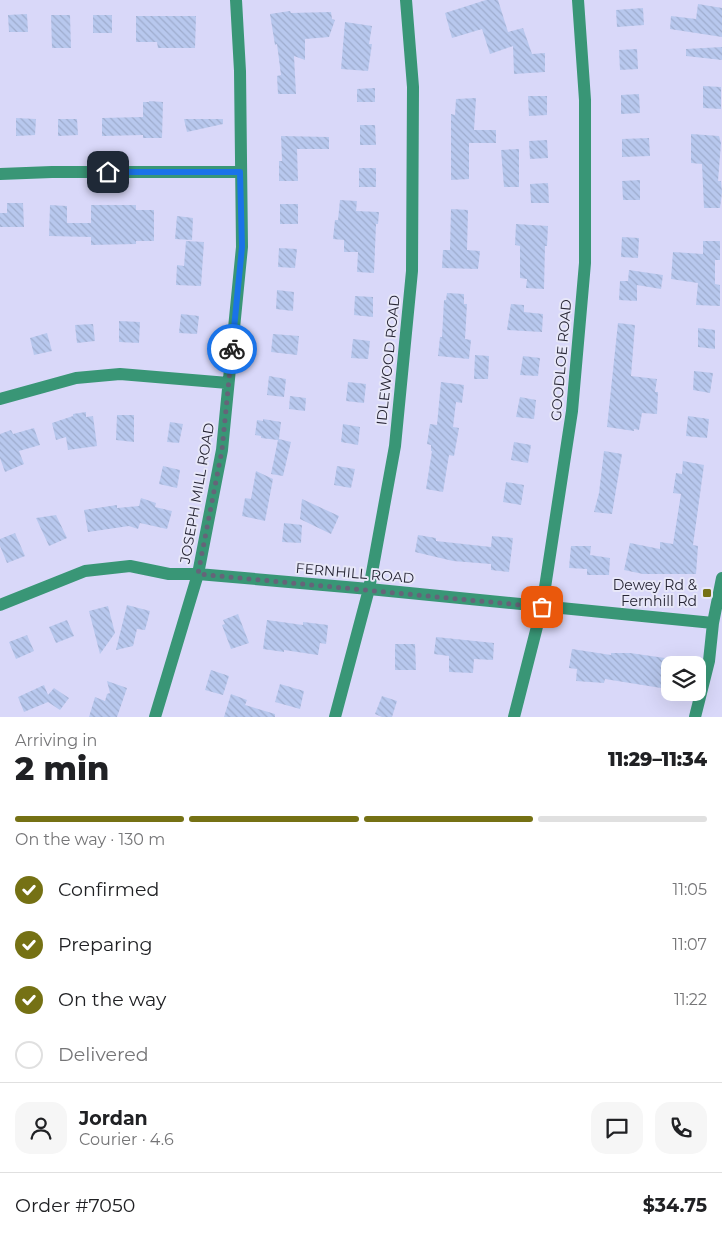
<!DOCTYPE html>
<meta charset="utf-8">
<style>
body{margin:0;font-family:Montserrat,sans-serif;background:#f6f6f6;color:#202124;height:100vh;display:flex;flex-direction:column;font-size:19px;white-space:nowrap}
*{box-sizing:border-box;margin:0}
p{font-size:16px;color:#757577}
.icon{flex:none;width:28px;height:28px;fill:none;stroke:currentColor;stroke-width:2;stroke-linecap:round;stroke-linejoin:round}
.map{position:relative;height:717px;overflow:hidden}
.sheet{display:flex;flex-direction:column;background:#fff;flex:1}
.sheet>*{flex:none}
.fabs{position:absolute;left:661px;top:656px;display:grid;gap:10px}
.fabs a{display:grid;place-items:center;width:45px;height:45px;border-radius:10px;background:#fff;box-shadow:0 5px 20px #0002;font-size:25px}
.pin{position:absolute;display:grid;place-items:center;width:42px;height:42px;color:#fff;margin:-21px;border-radius:10px;box-shadow:0 2px 8px #0006}
.courier{position:absolute;display:grid;place-items:center;width:50px;height:50px;margin:-25px;border:4px solid #1a73e8;border-radius:50%;background:#fff;color:#222;box-shadow:0 1px 6px #0007}
.head em{font-style:normal;font-weight:800}
.head div{display:flex;flex-direction:column-reverse}
.head{display:flex;align-items:center;justify-content:space-between;height:85px;padding:0 15px}
h1{font-size:32px;font-weight:800;line-height:38px}
.bar{display:grid;grid-template-columns:repeat(4,1fr);gap:8px 5px;align-content:center;height:60px;padding:0 15px}
.bar i{height:6px;border-radius:4px;background:#e0e0e0}
.bar .active{background:#757114}
.bar p{grid-column:span 4}
.line{display:flex;align-items:center;gap:12px;padding:0 15px;border-top:1px solid #e0e0e0}
.line div{flex:1}
.round{display:grid;place-items:center;flex:none;width:52px;height:52px;border-radius:15px;background:#f6f6f6}
ol{padding:0 15px;list-style:none}
li{display:flex;align-items:center;gap:15px;height:55px}
li p{margin-inline-start:auto}
li .icon{padding:5px;border-radius:50%;background:#757114;color:#fff;stroke-width:4}
li:last-child{color:#757577}
li i{width:28px;height:28px;border:2px solid #e0e0e0;border-radius:50%}
.map>svg:first-child{display:block}
.building{fill:url(#building-back-hatch)}
.lines{fill:none;stroke-linecap:round;stroke-linejoin:round}
.minor{stroke:#399676;stroke-width:12}
.done{stroke:#656479;stroke-width:5;stroke-dasharray:0 9}
.route{stroke:#1a73e8;stroke-width:6}
.poi-dot{fill:#757114;stroke:#e7e7f8;stroke-width:2}
.labels{text-anchor:middle;stroke-width:4;stroke-linejoin:round;paint-order:stroke}
.street-label{font-size:14px;fill:#262534;stroke:#e7e7f8}
.poi-label{font-size:14px;fill:#262534;stroke:#e7e7f8;text-anchor:end}
</style>
<div class="map">
<svg width="722" height="717" viewBox="0 0 722 717">
<defs>
<pattern id="building-back-hatch" width="6" height="6" patternUnits="userSpaceOnUse" patternTransform="scale(1.25)"><rect width="6" height="6" fill="#b8c8ee"/><path d="M-1 5l2 2M0 0l6 6M5-1l2 2" fill="none" stroke="#9eaccd"/></pattern>
</defs>
<rect width="100%" height="100%" fill="#d9d8f9"/>
<path class="building" d="M486,0H498L508,32L523,28L532,54L545,53V72L514,74L513,46L490,54L482,29L452,38L445,13Z
M698,4L722,8V37L670,29L671,16L696,19Z
M643,8L644,25L617,27L616,10Z
M290,11L291,13L331,12L332,19L335,20L329,37L305,39V60L294,56L296,94H278L277,76L281,75L277,44L275,45L270,14Z
M27,14L28,32H9L8,15Z
M51,15H70L71,48H52Z
M93,15H112V33H93Z
M136,16H196L195,48H158L157,42H136Z
M345,22L372,26L369,44H372L368,71L341,69Z
M722,47V60L686,56V49Z
M637,49L638,69L620,70L619,50Z
M703,86L721,87V109L703,108Z
M375,88V102H357V89Z
M639,94L640,113L621,114V95Z
M528,96H547V115L529,116Z
M476,98L474,130H496V143H469V179L451,180V114L455,115L456,99Z
M149,101L163,102L162,138H143V135L102,136V118L143,117V102H149Z
M16,118L36,119L35,135L16,136Z
M58,119H77L78,135L58,136Z
M184,119H223V124L187,132Z
M360,125H375L376,145H360Z
M691,134L719,136L721,143L718,181H721L722,192L720,208H704L702,164L691,163Z
M281,136L329,137V149H297L298,181H279V161H282Z
M649,138L650,156L622,157V139Z
M547,140L548,158L530,159L529,141Z
M519,149V187H504L501,150Z
M359,168H376V187H359Z
M640,180V200H623L622,181Z
M548,183L549,203H531L530,184Z
M340,200L357,201L356,211L379,212L378,224H376L374,273L357,272L358,252H344V240L333,239L335,220H338Z
M7,203H23L24,227H0V213H7Z
M280,204H298V224H280Z
M50,205L67,206V223H91V205H136V210H154V241H136V244L91,245V237L49,236Z
M451,209L468,210L467,250L480,251L478,269L442,268L443,250H450Z
M177,216L193,218L192,240L175,239Z
M516,224L548,226L547,246H545L544,289L526,288L527,279L520,278V246L515,245Z
M622,237L639,238L638,258L621,257Z
M186,241L204,242L201,286L176,285L177,265L184,266Z
M703,241H720V260H715V284L720,285V306L696,305L698,283L671,279L673,252L703,254Z
M279,248L297,249L295,268L278,267Z
M629,270L663,275L661,289L637,285V301L619,300L620,281H628Z
M277,290L294,292L293,311L276,309Z
M447,293L464,294V304H467L465,339L471,340L469,359L438,356L440,337H442L444,300H446Z
M355,296L373,297V317L354,315Z
M511,304L524,305V312L543,314L542,332L507,330Z
M181,314L199,316L197,334L179,333Z
M119,321L140,322L139,343L119,342Z
M618,323L635,325L631,376L657,379L655,392H658L657,414L642,413L639,430L634,429V431L607,427Z
M93,324L95,341L77,343L75,325Z
M698,328L715,330V349L698,347Z
M47,333L52,351L34,355L30,338Z
M273,334L299,336L297,355L271,352Z
M353,339L370,341L368,359L351,358Z
M475,355L489,356L488,379H474Z
M523,356L540,358L538,376L520,375Z
M694,371L713,373L710,393L693,390Z
M269,376L286,379L284,397L267,395Z
M348,382L366,384L364,403L346,401Z
M441,382L464,385L462,403L456,402L453,427L459,428L454,456L449,455L443,492L426,489L432,451H431V445L427,444L430,424L437,425Z
M290,396L306,398L305,411L289,409Z
M520,397L536,400L534,419L516,417Z
M86,412V417L93,416L97,446L68,450L66,437L56,440L52,423L73,416V414Z
M117,415H134V442L116,440Z
M688,416L709,419L707,438L686,436Z
M263,419L281,422L279,439L291,442L283,476L271,474L278,440L261,438V436L255,435L257,420L263,421Z
M170,422L183,424L179,443L167,442Z
M343,424L360,427L358,445L341,442Z
M34,428L40,445L19,451L24,464L5,472L0,458V434L11,430L13,434Z
M514,442L531,445L528,463L511,460Z
M604,451L622,454L612,514L594,512L599,493Z
M683,461L704,465L693,545L698,546L696,574H643L624,570L630,543L660,549V542L673,544L681,494L673,493L676,473L682,474Z
M163,466L180,470L177,488L159,484Z
M337,466L355,469L351,488L334,485Z
M256,471L273,479L265,521L242,516L245,498L251,499Z
M506,482L524,485L521,505L503,502Z
M141,498L156,503L155,507L172,511L167,529L140,523L138,529L129,526L88,532L84,510L117,505V508L139,506Z
M302,499L339,516L331,534L300,519Z
M56,515L67,538L49,546L36,518Z
M284,523L302,525L301,543L282,542Z
M15,533L25,556L7,563L0,546V539Z
M418,535L436,538V541L491,547L492,536L513,538L509,572L491,570V564L453,561L415,552Z
M571,546H591L590,555L610,558L609,575H587V569L569,568Z
M127,605L150,611L148,619L145,630L137,629L133,646L116,650Z
M108,606L115,633L100,654L89,611Z
M238,614L249,643L231,649L222,625L225,624L223,620Z
M67,620L74,636L56,643L49,627Z
M267,620L303,625V622L328,625L326,644L320,643L318,655L284,650V652L263,649Z
M27,635L34,651L16,659L9,642Z
M436,637L494,643L493,660L474,659L473,673L449,672V656L434,654Z
M395,644H415L416,670H395Z
M572,649L611,655V653H630L672,659L670,675H663L661,688L605,679L604,683L576,681L577,669L569,668Z
M211,670L229,676L223,695L205,690Z
M107,681L127,688L117,717H89L95,697L105,701L107,694L110,693Z
M280,684L304,691L300,709L275,702Z
M44,685L48,695L54,688L69,698L60,710L48,702L24,712L18,697Z
M231,694L247,700L245,705L275,714V717H224Z
M382,696L397,701L392,717H382L375,714Z"/>
<g class="lines">
<path class="minor" d="M0,174L52,172H241
M0,399L76,378L120,374L228,383
M0,605L85,571L130,566L169,574H198L369,589L713,623
M155,717L198,574L222,450L242,247L240,71L236,0
M335,717L369,589L395,446L412,271L413,87L406,0
M514,717L542,607L572,411L585,263V100L578,0
M695,717L709,661L713,623L722,578"/>
</g>
<g class="lines">
<path class="done" d="M232,349L222,450L198,574L542,607"/>
<path class="route" d="M108,172H240L242,247L232,349"/>
</g>
<rect class="poi-dot" x="702" y="588" width="10" height="10" rx="2.5"/>
<g class="labels">
<g class="street-label">
<text transform="translate(388 360) rotate(-84)" y="5">IDLEWOOD ROAD</text>
<text transform="translate(561 360) rotate(-85)" y="5">GOODLOE ROAD</text>
<text transform="translate(197 493) rotate(-80)" y="5">JOSEPH MILL ROAD</text>
<text transform="translate(355 573) rotate(5)" y="5">FERNHILL ROAD</text>
</g>
<g class="poi-label">
<text x="697" y="590">Dewey Rd &amp;<tspan x="697" dy="16">Fernhill Rd</tspan></text>
</g>
</g>
</svg>
<div class="fabs">
<a><svg class="icon" aria-label="layers" viewBox="0 0 24 24"><path d="M12 4l9 5-9 5-9-5zM3 14l9 5 9-5"/></svg></a>
</div>
<div class="pin" style="left:542px;top:607px;background:#ea580c"><svg class="icon" aria-label="bag" viewBox="0 0 24 24"><path d="M5 8h14l-1 12H6zM9 8a3 3 0 0 1 6 0"/></svg></div>
<div class="pin" style="left:108px;top:172px;background:#1f2937"><svg class="icon" aria-label="home" viewBox="0 0 24 24"><path d="M3 11l9-7 9 7M6 9v11h12V9"/></svg></div>
<div class="courier" style="left:232px;top:349px"><svg class="icon" aria-label="bike" viewBox="0 0 24 24"><circle cx="6" cy="16" r="4"/><circle cx="18" cy="16" r="4"/><path d="M6 16l4-8h5l3 8M10 8l3 8H6M13 5h3"/></svg></div>
</div>
<section class="sheet">
<div class="head"><div><h1>2 min</h1><p>Arriving in</p></div><em>11:29–11:34</em></div>
<div class="bar"><i class="active"></i><i class="active"></i><i class="active"></i><i></i><p>On the way · 130 m</p></div>
<ol>
<li><svg class="icon" aria-label="check" viewBox="0 0 24 24"><path d="M5 12l5 5 9-10"/></svg>Confirmed<p>11:05</p></li>
<li><svg class="icon" aria-label="check" viewBox="0 0 24 24"><path d="M5 12l5 5 9-10"/></svg>Preparing<p>11:07</p></li>
<li><svg class="icon" aria-label="check" viewBox="0 0 24 24"><path d="M5 12l5 5 9-10"/></svg>On the way<p>11:22</p></li>
<li><i></i>Delivered</li>
</ol>
<div class="line" style="height:90px"><a class="round"><svg class="icon" aria-label="person" viewBox="0 0 24 24"><circle cx="12" cy="8" r="4"/><path d="M4 21q1-7 8-7t8 7"/></svg></a><div><b>Jordan</b><p>Courier · 4.6</p></div><a class="round"><svg class="icon" aria-label="chat" viewBox="0 0 24 24"><path d="M4 5h16v11H9l-5 4z"/></svg></a><a class="round"><svg class="icon" aria-label="phone" viewBox="0 0 24 24"><path d="M5 4h4l2 5-3 2q2 4 5 5l2-3 5 2v4C11 20 4 13 5 4z"/></svg></a></div>
<div class="line" style="height:65px"><div>Order #7050</div><b>$34.75</b></div>
</section>
